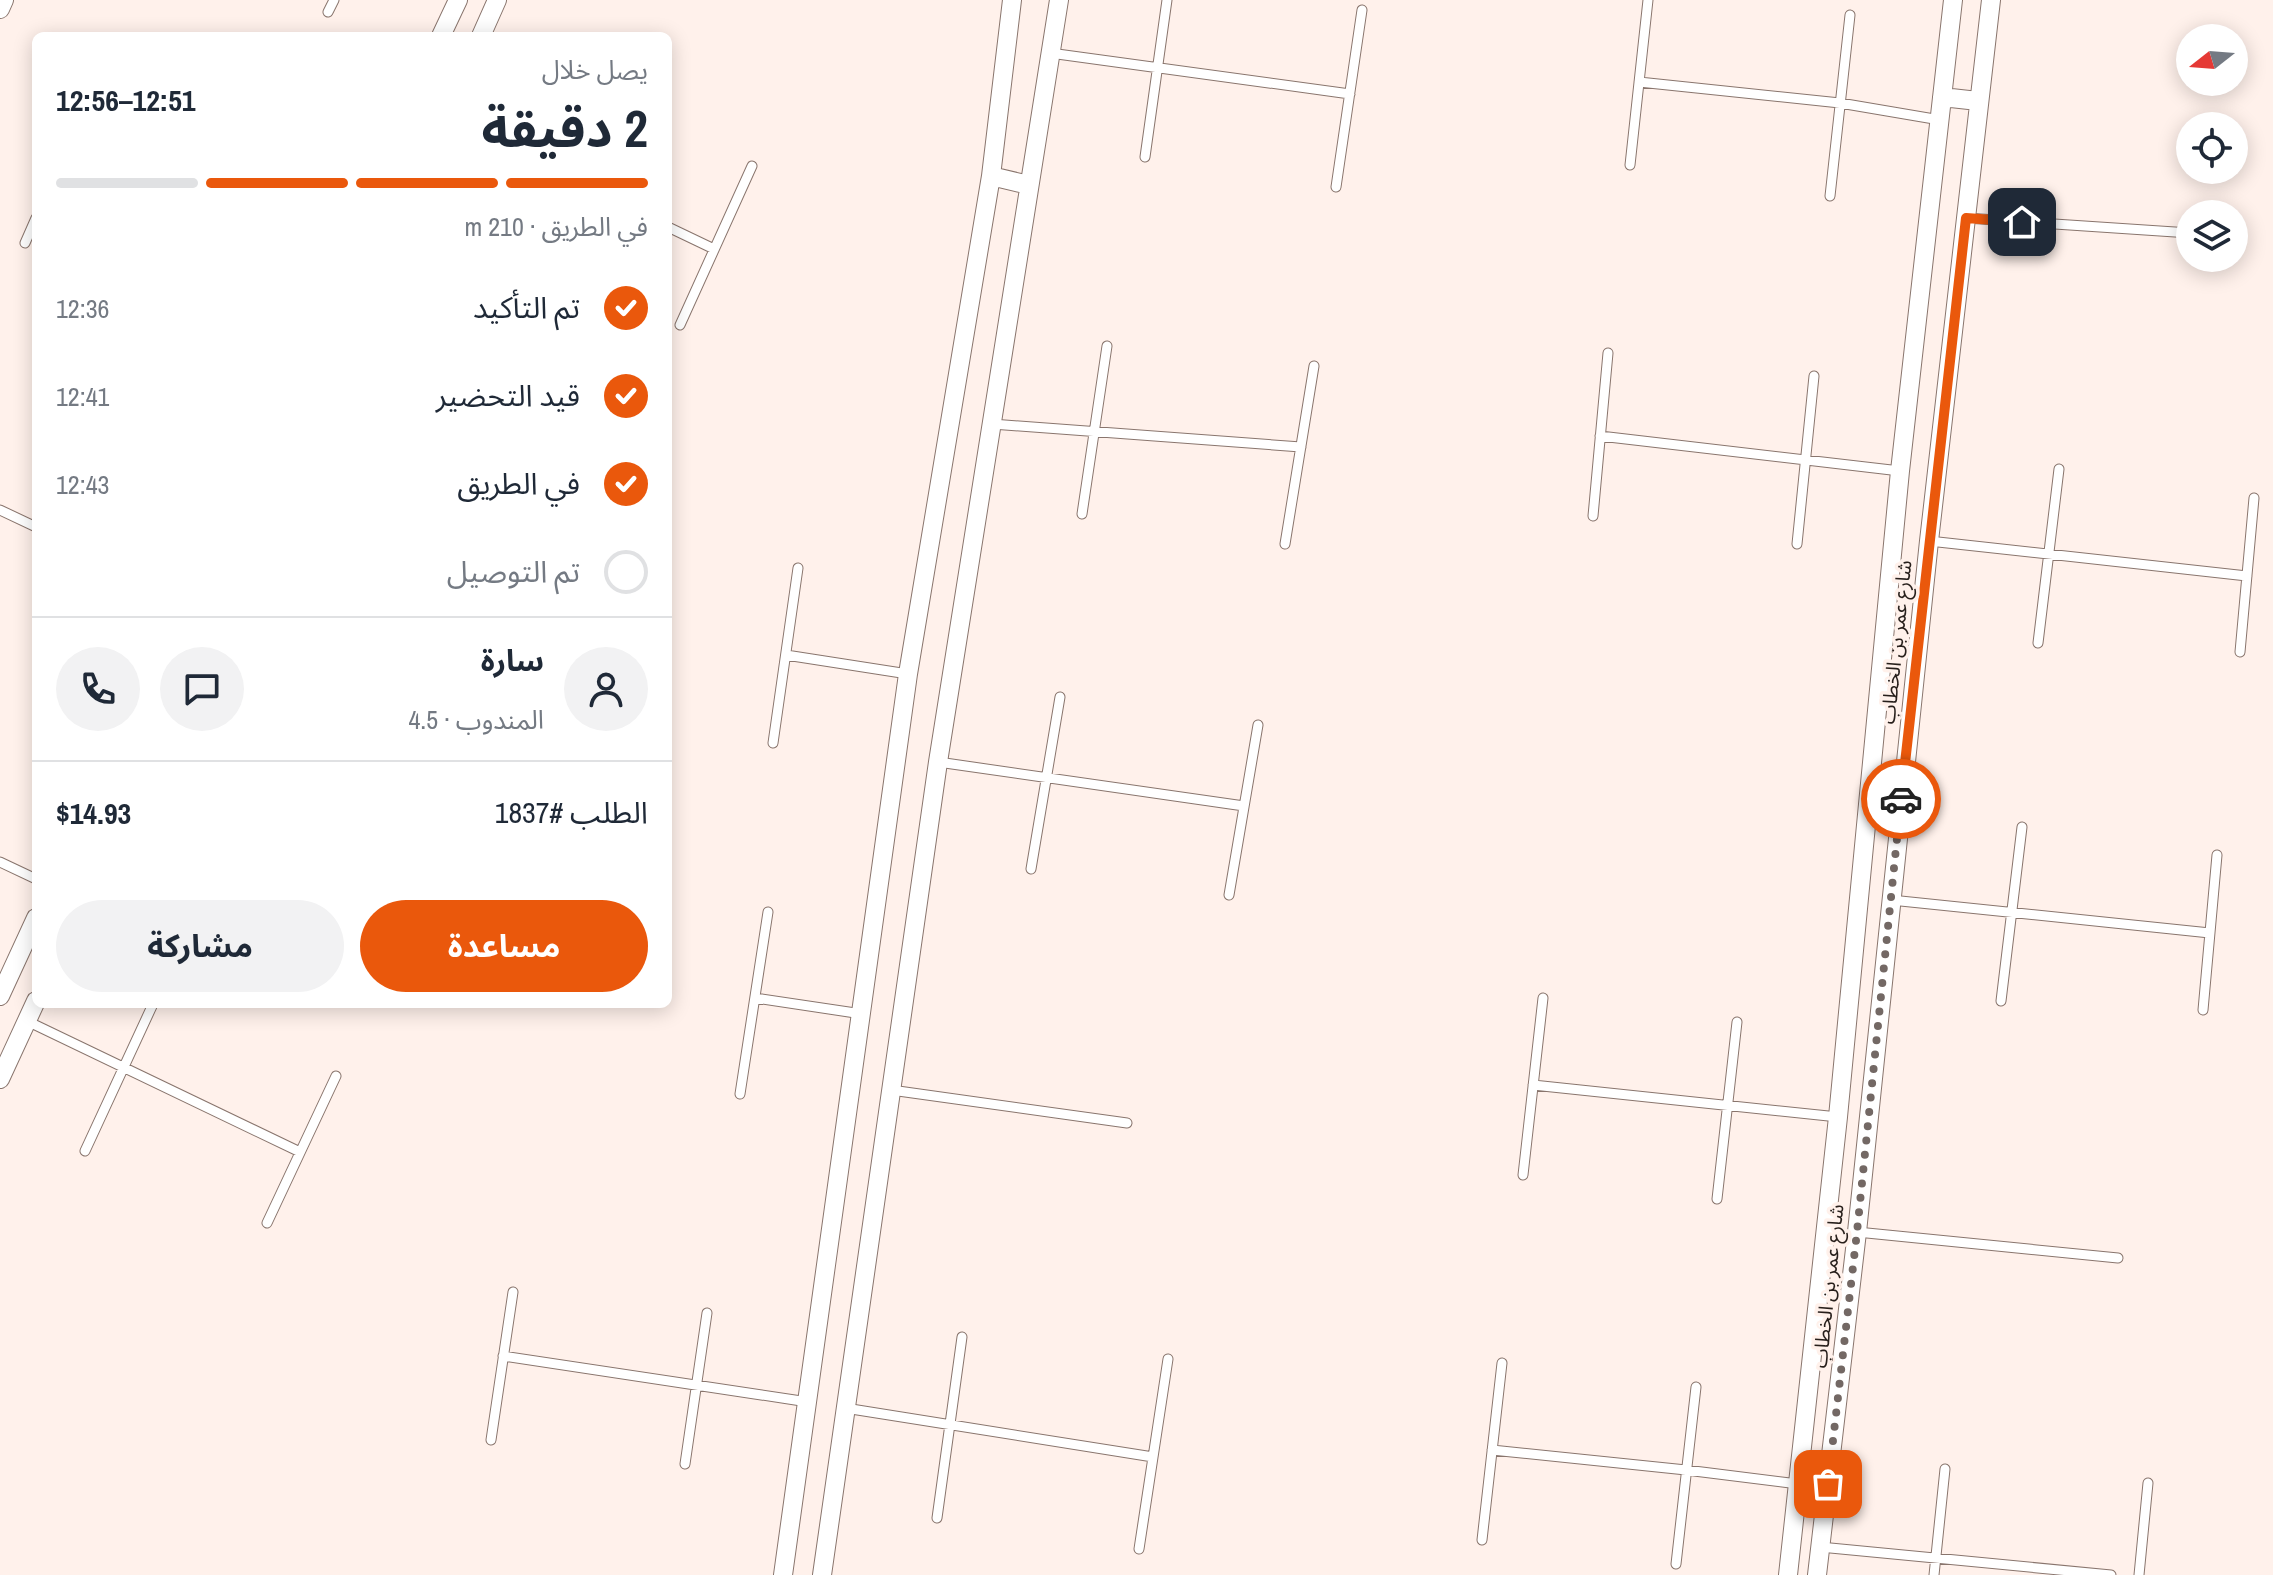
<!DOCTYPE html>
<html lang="ar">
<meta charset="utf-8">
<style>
body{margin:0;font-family:"Archivo Narrow","Noto Sans Arabic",sans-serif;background:#f2f2f3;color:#1f2937;direction:rtl;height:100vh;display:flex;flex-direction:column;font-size:30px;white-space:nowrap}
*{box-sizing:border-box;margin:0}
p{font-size:26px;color:#747a83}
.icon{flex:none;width:44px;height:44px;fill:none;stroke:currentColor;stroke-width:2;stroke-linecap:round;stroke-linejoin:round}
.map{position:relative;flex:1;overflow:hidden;direction:ltr}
.panel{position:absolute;left:32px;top:32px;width:640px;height:976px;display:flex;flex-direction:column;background:#fff;border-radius:12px;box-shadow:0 4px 20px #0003;direction:rtl}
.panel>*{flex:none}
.needle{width:52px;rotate:253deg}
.tools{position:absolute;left:2176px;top:24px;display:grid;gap:16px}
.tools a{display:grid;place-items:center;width:72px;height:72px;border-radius:50%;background:#fff;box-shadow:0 4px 20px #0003;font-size:40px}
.pin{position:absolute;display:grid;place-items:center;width:68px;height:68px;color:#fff;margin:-34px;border-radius:16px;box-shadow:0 4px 12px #0006}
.courier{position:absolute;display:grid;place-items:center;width:80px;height:80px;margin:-40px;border:6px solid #ea580c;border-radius:50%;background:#fff;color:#222;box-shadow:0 2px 10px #0007}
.headline em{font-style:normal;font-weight:700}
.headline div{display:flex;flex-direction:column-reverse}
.headline{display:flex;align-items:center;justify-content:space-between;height:136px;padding:0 24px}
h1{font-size:52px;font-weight:700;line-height:60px}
.bar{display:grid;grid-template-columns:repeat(4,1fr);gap:12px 8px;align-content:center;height:96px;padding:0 24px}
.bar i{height:10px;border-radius:6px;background:#e0e1e3}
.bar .active{background:#ea580c}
.bar p{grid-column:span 4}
.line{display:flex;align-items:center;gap:20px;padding:0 24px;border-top:2px solid #e0e1e3}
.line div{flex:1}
.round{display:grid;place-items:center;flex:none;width:84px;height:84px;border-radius:42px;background:#f2f2f3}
ol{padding:0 24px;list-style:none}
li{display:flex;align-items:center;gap:24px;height:88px}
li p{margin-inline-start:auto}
li .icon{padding:8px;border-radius:50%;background:#ea580c;color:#fff;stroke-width:4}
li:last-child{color:#747a83}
li i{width:44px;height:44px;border:4px solid #e0e1e3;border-radius:50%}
.action{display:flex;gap:16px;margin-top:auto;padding:16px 24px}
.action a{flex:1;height:92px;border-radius:48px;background:#ea580c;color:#fff;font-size:32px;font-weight:700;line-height:92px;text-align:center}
.action a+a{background:#f2f2f3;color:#1f2937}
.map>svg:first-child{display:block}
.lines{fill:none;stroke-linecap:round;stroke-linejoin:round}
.lane-casing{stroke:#89756d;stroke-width:11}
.street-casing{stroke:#89756d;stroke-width:20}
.lane{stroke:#fff;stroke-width:9}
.street{stroke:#fff;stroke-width:18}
.done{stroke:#736864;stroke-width:8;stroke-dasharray:0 14.4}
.route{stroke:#ea580c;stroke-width:10}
.labels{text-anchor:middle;stroke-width:7;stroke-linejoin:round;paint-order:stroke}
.street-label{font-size:20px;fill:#271f1b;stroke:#fff1eb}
</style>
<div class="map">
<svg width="2273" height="1575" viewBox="0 0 2273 1575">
<rect width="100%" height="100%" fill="#fff1eb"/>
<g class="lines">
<defs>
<path id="lane" d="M328,12L334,0
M1050,53L1350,94
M1639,82L1840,103L1940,120
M1145,157L1167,0
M1630,165L1648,0
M1336,187L1362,10
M1830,196L1850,15
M1966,218L2190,233
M668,227L714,249
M25,243L36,218
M680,325L752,166
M992,424L1301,447
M1600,436L1900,471
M0,510L36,527
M1082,514L1107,346
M1593,516L1608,353
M1929,541L2247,576
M1285,544L1314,366
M1797,544L1814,376
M2038,643L2059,469
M2240,652L2254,498
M786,655L908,674
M773,743L798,568
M938,762L1244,806
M0,862L36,879
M1031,869L1060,697
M1229,895L1258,725
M1891,900L2210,933
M755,998L862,1014
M2001,1001L2022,827
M2203,1010L2217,855
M27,1021L300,1152
M1533,1085L1838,1117
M891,1090L1127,1123
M740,1094L768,912
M85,1151L153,1004
M1523,1175L1543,998
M1717,1199L1737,1022
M267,1223L336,1076
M1857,1232L2118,1258
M503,1356L808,1402
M845,1408L1153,1457
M491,1440L513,1292
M1492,1450L1686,1470L1798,1484
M685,1464L707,1313
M937,1518L962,1337
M1482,1540L1502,1363
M1820,1547L2111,1575
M1139,1549L1168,1359
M1676,1564L1696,1387
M1934,1575L1945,1469
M2139,1575L2148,1483"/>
<path id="street" d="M0,9L4,0
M441,36L458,0
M481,36L497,0
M1942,97L1978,101
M991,176L1029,185
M0,996L36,918
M0,1079L36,1001
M783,1575L908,674L991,176L1012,0
M822,1575L938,762L1059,0
M1788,1575L1838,1117L1900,471L1953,0
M1817,1575L1857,1232L1929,541L1991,0"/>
</defs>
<use href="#lane" class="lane-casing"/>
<use href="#street" class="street-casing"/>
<use href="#lane" class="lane"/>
<use href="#street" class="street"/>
</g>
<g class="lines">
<path class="done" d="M1828,1484L1857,1232L1901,799"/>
<path class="route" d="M1901,799L1966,218L2022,222"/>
</g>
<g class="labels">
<g class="street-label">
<text transform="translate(1896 642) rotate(-84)" y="7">شارع عمر بن الخطاب</text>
<text transform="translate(1828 1286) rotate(-84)" y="7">شارع عمر بن الخطاب</text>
</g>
</g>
</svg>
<div class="tools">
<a><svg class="needle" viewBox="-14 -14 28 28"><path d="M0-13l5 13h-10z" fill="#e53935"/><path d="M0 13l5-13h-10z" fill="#747a83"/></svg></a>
<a><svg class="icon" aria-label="locate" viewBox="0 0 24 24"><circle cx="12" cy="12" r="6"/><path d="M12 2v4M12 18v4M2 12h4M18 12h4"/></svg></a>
<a><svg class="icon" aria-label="layers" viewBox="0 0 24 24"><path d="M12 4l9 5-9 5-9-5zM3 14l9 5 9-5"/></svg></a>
</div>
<div class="pin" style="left:1828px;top:1484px;background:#ea580c"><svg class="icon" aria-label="bag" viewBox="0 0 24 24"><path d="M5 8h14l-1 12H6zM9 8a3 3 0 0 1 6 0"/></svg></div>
<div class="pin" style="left:2022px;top:222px;background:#1f2937"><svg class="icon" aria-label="home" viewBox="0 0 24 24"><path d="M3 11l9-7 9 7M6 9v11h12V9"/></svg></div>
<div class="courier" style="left:1901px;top:799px"><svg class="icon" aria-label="car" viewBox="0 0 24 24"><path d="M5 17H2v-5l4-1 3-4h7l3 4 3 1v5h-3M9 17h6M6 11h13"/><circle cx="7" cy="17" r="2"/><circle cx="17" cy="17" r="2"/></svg></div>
<section class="panel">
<div class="headline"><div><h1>2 دقيقة</h1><p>يصل خلال</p></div><em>12:51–12:56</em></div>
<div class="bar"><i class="active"></i><i class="active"></i><i class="active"></i><i></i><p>في الطريق · 210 m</p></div>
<ol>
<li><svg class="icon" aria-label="check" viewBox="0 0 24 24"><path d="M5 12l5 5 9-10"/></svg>تم التأكيد<p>12:36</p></li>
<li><svg class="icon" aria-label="check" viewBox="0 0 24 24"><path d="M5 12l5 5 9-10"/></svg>قيد التحضير<p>12:41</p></li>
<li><svg class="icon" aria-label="check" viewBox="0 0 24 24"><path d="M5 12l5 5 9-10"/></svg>في الطريق<p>12:43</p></li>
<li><i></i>تم التوصيل</li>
</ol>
<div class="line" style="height:144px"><a class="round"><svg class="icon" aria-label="person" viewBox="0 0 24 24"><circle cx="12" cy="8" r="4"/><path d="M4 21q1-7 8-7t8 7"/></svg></a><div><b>سارة</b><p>المندوب · 4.5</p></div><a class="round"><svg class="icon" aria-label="chat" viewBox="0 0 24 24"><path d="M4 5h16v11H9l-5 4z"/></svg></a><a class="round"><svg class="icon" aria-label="phone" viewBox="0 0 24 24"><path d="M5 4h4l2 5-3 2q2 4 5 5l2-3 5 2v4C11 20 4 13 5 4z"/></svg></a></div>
<div class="line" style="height:104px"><div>الطلب #1837</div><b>$14.93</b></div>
<div class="action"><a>مساعدة</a><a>مشاركة</a></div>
</section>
</div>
